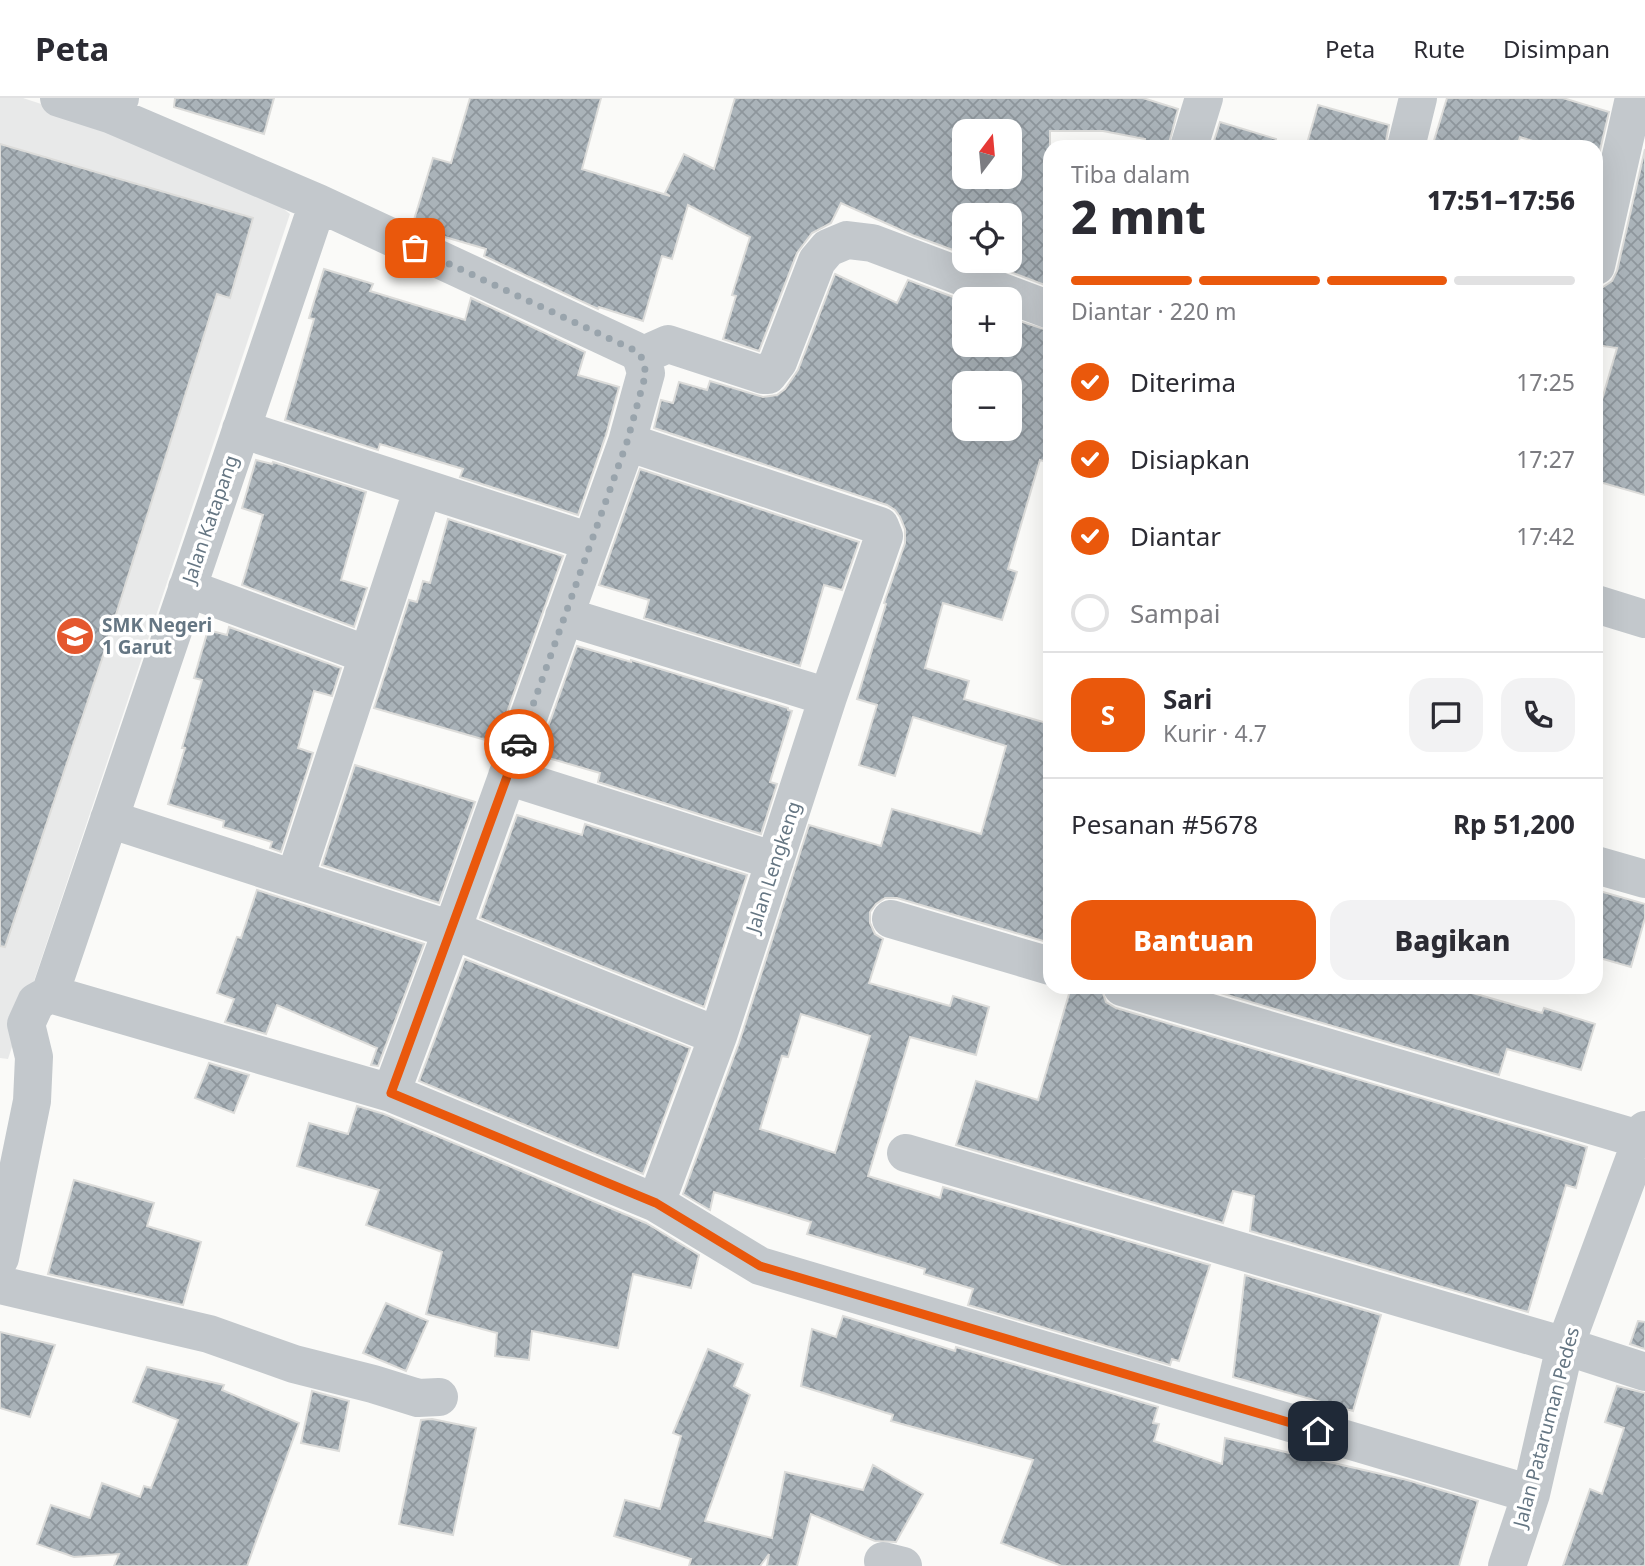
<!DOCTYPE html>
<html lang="id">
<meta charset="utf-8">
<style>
body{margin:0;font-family:"Noto Sans",sans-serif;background:#f2f2f3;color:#2b2b33;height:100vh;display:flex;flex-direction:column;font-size:26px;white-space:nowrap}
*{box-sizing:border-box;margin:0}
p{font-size:23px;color:#7c7c81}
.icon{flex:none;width:38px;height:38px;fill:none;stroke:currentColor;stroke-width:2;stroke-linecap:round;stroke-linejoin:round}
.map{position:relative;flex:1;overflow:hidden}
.details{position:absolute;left:1043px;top:42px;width:560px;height:854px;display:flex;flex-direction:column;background:#fff;border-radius:21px;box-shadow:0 7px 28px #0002}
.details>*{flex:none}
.needle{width:46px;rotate:16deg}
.controls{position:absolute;left:952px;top:21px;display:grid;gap:14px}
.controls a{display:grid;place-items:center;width:70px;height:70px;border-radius:14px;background:#fff;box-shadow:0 7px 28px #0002;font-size:35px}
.pin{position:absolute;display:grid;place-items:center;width:60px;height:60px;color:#fff;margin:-30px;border-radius:14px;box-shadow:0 4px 10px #0006}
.courier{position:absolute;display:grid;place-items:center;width:70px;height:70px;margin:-35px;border:5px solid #ea580c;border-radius:50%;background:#fff;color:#222;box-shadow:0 2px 9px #0007}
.headline em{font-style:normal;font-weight:800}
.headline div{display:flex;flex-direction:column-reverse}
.headline{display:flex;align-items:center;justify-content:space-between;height:119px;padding:0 28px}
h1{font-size:46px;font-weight:800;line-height:52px}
.bar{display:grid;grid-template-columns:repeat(4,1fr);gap:10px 7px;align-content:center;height:84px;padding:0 28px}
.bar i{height:9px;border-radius:5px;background:#e1e1e2}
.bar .selected{background:#ea580c}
.bar p{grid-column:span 4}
.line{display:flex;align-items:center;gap:18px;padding:0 28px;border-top:2px solid #e1e1e2}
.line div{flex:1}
.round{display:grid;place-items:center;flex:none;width:74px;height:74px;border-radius:21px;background:#f2f2f3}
ol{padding:0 28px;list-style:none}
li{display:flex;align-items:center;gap:21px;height:77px}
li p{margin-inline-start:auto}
li .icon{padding:7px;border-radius:50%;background:#ea580c;color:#fff;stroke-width:4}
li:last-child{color:#7c7c81}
li i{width:38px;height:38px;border:4px solid #e1e1e2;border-radius:50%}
.button{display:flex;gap:14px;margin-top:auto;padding:14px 28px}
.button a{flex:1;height:80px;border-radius:21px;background:#ea580c;color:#fff;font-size:28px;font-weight:800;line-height:80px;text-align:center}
.button a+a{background:#f2f2f3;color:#2b2b33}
header{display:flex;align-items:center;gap:42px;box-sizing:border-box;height:98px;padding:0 35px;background:#fff;border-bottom:2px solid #e1e1e2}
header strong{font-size:33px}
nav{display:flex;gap:38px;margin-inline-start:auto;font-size:24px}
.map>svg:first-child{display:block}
.built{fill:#e8e9e9}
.building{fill:url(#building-cross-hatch);stroke:#dcdcda;stroke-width:2;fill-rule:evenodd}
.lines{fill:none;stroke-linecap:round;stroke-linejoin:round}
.minor{stroke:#c3c8cc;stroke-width:38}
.done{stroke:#99a4ac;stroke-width:7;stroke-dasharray:0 12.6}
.route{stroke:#ea580c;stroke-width:9}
.labels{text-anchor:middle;stroke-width:7;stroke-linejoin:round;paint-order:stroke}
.street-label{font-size:19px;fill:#657683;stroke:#fff}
.poi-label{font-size:19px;font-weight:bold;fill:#657683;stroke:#fff;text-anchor:start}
</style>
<header>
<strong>Peta</strong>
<nav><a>Peta</a><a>Rute</a><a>Disimpan</a></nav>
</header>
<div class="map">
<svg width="1645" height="1468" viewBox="0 0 1645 1468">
<defs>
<pattern id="building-cross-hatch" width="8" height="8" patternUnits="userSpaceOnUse" patternTransform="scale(1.75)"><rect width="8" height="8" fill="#aab3b9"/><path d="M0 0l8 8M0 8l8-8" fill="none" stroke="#8e969c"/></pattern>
</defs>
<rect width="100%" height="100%" fill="#fafaf8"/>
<path class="built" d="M0,0H23L230,68L290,116L8,961L0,960Z"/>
<path class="building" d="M175,0H274L264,36L174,9Z
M470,0H601L582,71L670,98L665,95L684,56L714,71L735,0H1143L1178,11L1168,49H1143L1145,41L1103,33H1050V189L981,163H1010V117H964V156L912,137L841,105L831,125L812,135L797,155L759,253L723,241L736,198L732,197L750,139L688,107L672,161L662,158L643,223L599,209L598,211L484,158L486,151L438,137L413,125L433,60L451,65ZM964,33H1010V79H964Z
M1447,0H1563L1609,14L1596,69V49H1552L1520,39L1517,49H1432Z
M1318,7L1389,27L1385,49H1306Z
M1220,24L1276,41L1275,49H1212Z
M0,46L253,120L230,200L217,196L102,561L5,849L0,848Z
M1645,51V397L1596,383V322L1617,250L1596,247V189H1603L1612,183L1617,173Z
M324,171L373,186L370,193L465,222L471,200L585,254L578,277L619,289L606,337L578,417L460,379L463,371L380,346L378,352L285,322L314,221L309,220Z
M835,176L897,205L908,182L964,203V247H1010V220L1050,233V365L1040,362L1008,471L1017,474L1002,522L943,505L925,570L969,583L964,601L1050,626V845L897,800H885L876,806L870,814V825L875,836L883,841L869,885L950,908L953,898L989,909L976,957L910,939L868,1078L940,1100L943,1089L1210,1167L1179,1263L1172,1261L1170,1267L968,1207L973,1191L924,1176L925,1171L807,1136L811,1124L714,1094L710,1112L683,1096L739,945L809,727L881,748L892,711L981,736L1006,648L913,619L895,678L859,667L877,607L857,601L886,506L884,505L905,445V431L900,419L895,412L887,407L654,330L661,302L673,305L679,284L707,292L710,283L763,299L777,297L785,291L798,272ZM964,285H1010V331H964ZM801,916L870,938L835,1055L760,1031L782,958L788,959Z
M256,362L272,366L273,364L366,394L341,482L367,490L354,529L242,487L263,417L242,410Z
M640,371L859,444L842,492L824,487L800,568L644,520L649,502L599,487Z
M448,421L563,458L496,645L374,610L409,502L417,504L423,483L430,485Z
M229,529L341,570L332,598L314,593L298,650L313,655L281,754L270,750L272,744L223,729L224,723L168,706L185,650H182L202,582L194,580L208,532L227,537Z
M577,548L631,564V562L788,610V612L792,613L770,684L777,686L761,736L598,684L600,675L538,657Z
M355,667L475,704L439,805L322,767Z
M517,717L582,737L585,726L747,777L704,909L480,820Z
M257,792L424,846L378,968L371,967L377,950L277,907L266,936L225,924L234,901L217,895L237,839L241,840Z
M1596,792L1645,806V820L1631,869L1596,859Z
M465,861L690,950L643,1076L419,983Z
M1071,889H1101L1106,904L1116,910L1587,1049L1576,1090L1566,1087L1528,1214L1250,1133L1254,1098L1233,1093L1223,1125L956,1047L976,983L1038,1002Z
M1200,889H1452L1542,915L1544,910L1595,926L1581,972L1507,951L1499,977Z
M209,965L249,977L234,1015L195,1000Z
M357,1008L384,1016L646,1125L699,1157L691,1190L633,1176L618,1250L532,1233L529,1262L495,1258L497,1235L426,1216L442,1154L366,1127L379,1092L297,1068L309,1025L348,1036Z
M74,1082L154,1105L147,1128L201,1144L183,1207L48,1176Z
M1245,1177L1381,1217L1353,1313L1233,1279Z
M386,1205L428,1223L406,1273L363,1255Z
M843,1218L955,1253L956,1249L1158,1309L1153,1325L1159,1326L1154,1343L1222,1366L1225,1340L1407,1382L1478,1403L1459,1468H1062L1001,1445L1033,1362L891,1323L893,1317L801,1288L812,1231L836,1239Z
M1638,1223L1645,1224V1251L1630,1246Z
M0,1234L55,1247L30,1319L0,1310Z
M708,1251L743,1266L734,1288L750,1297L705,1423L772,1440L785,1374L863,1392L873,1367L923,1396L896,1444L875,1443L811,1416L797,1468H767L769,1456L760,1468H689L691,1461L614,1438L625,1402L660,1411L681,1338L673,1335Z
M147,1269L224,1287L222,1292L299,1325L247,1468H114L119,1456L74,1459L37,1446L51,1407L90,1420L102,1385L140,1399L144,1388L151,1390L178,1322L133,1304Z
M1617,1288L1645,1295V1468H1563L1590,1391L1602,1396L1624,1330L1605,1324Z
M312,1293L349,1303L339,1353L301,1345Z
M432,1321L476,1330L453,1437L399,1426L421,1322Z"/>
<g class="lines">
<path class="minor" d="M59,0L112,17
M120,0L112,17L318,105L634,252L641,258L646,275L627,344L452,832L391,995
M1189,49L1204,0
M1406,49L1418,0
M1596,168L1634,0
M641,258L668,246L763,277H768L778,264L817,163L828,150L847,142L872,145L1050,212
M241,331L591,444
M627,344L880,428L884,438L828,599L718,938L656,1105
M187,490L368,557
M1596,506L1645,521
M564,518L828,599
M507,678L775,763
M109,721L452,832L718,938
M1596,767L1645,781
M295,780L423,390
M891,821L1050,868
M1122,889L1642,1042
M50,896L318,105
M906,1055L1565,1248L1645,1274
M0,1160L32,1003L34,959L26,926L36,904L50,896L391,995L656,1105L760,1168L1531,1396
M0,1187L209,1236L294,1266L373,1286L418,1300L439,1299
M883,1463L903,1468
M1507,1468L1531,1396L1565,1248L1645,1032"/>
</g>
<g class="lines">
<path class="done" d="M415,150L634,252L641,258L646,275L627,344L519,646"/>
<path class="route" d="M519,646L391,995L656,1105L760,1168L1318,1333"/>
</g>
<defs>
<symbol id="school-disc" viewBox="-11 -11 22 22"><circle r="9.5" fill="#e4572e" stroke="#fff"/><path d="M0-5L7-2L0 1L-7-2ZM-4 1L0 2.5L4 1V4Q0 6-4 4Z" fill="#fff"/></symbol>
</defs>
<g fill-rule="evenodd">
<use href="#school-disc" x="53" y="516" width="44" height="44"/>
</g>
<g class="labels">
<g class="street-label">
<text transform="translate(210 421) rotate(-71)" y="7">Jalan Katapang</text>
<text transform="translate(773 769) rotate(-72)" y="7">Jalan Lengkeng</text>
<text transform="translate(1546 1329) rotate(-75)" y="7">Jalan Pataruman Pedes</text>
</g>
<g class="poi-label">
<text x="102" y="534">SMK Negeri<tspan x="102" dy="22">1 Garut</tspan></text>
</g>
</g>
</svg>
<div class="controls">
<a><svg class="needle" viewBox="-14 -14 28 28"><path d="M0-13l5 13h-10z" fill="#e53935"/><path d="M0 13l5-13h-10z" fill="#7c7c81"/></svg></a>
<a><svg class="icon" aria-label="locate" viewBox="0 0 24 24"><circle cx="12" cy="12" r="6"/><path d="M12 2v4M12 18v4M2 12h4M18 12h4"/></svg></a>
<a>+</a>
<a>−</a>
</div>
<div class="pin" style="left:415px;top:150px;background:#ea580c"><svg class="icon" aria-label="bag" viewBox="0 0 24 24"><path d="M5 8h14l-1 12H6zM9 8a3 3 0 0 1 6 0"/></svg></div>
<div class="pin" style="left:1318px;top:1333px;background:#1f2937"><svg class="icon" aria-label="home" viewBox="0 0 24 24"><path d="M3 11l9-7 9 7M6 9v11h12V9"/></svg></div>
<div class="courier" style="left:519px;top:646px"><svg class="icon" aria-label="car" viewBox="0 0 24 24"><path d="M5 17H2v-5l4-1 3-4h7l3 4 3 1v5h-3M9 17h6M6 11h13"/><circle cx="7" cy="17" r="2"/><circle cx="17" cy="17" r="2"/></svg></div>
<section class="details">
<div class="headline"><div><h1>2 mnt</h1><p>Tiba dalam</p></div><em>17:51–17:56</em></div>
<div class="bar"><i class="selected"></i><i class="selected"></i><i class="selected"></i><i></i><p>Diantar · 220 m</p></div>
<ol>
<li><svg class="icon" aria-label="check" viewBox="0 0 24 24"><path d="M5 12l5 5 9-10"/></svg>Diterima<p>17:25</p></li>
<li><svg class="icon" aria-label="check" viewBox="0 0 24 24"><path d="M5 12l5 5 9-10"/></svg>Disiapkan<p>17:27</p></li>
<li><svg class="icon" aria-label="check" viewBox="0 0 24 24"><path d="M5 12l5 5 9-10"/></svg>Diantar<p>17:42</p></li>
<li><i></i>Sampai</li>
</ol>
<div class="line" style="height:126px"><b class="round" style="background:#ea580c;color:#fff">S</b><div><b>Sari</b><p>Kurir · 4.7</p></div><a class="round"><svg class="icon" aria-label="chat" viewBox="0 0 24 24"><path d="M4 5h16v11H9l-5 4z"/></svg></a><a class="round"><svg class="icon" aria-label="phone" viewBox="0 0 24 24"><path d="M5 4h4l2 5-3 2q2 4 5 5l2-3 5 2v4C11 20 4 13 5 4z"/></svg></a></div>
<div class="line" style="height:91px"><div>Pesanan #5678</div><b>Rp 51,200</b></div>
<div class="button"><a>Bantuan</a><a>Bagikan</a></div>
</section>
</div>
